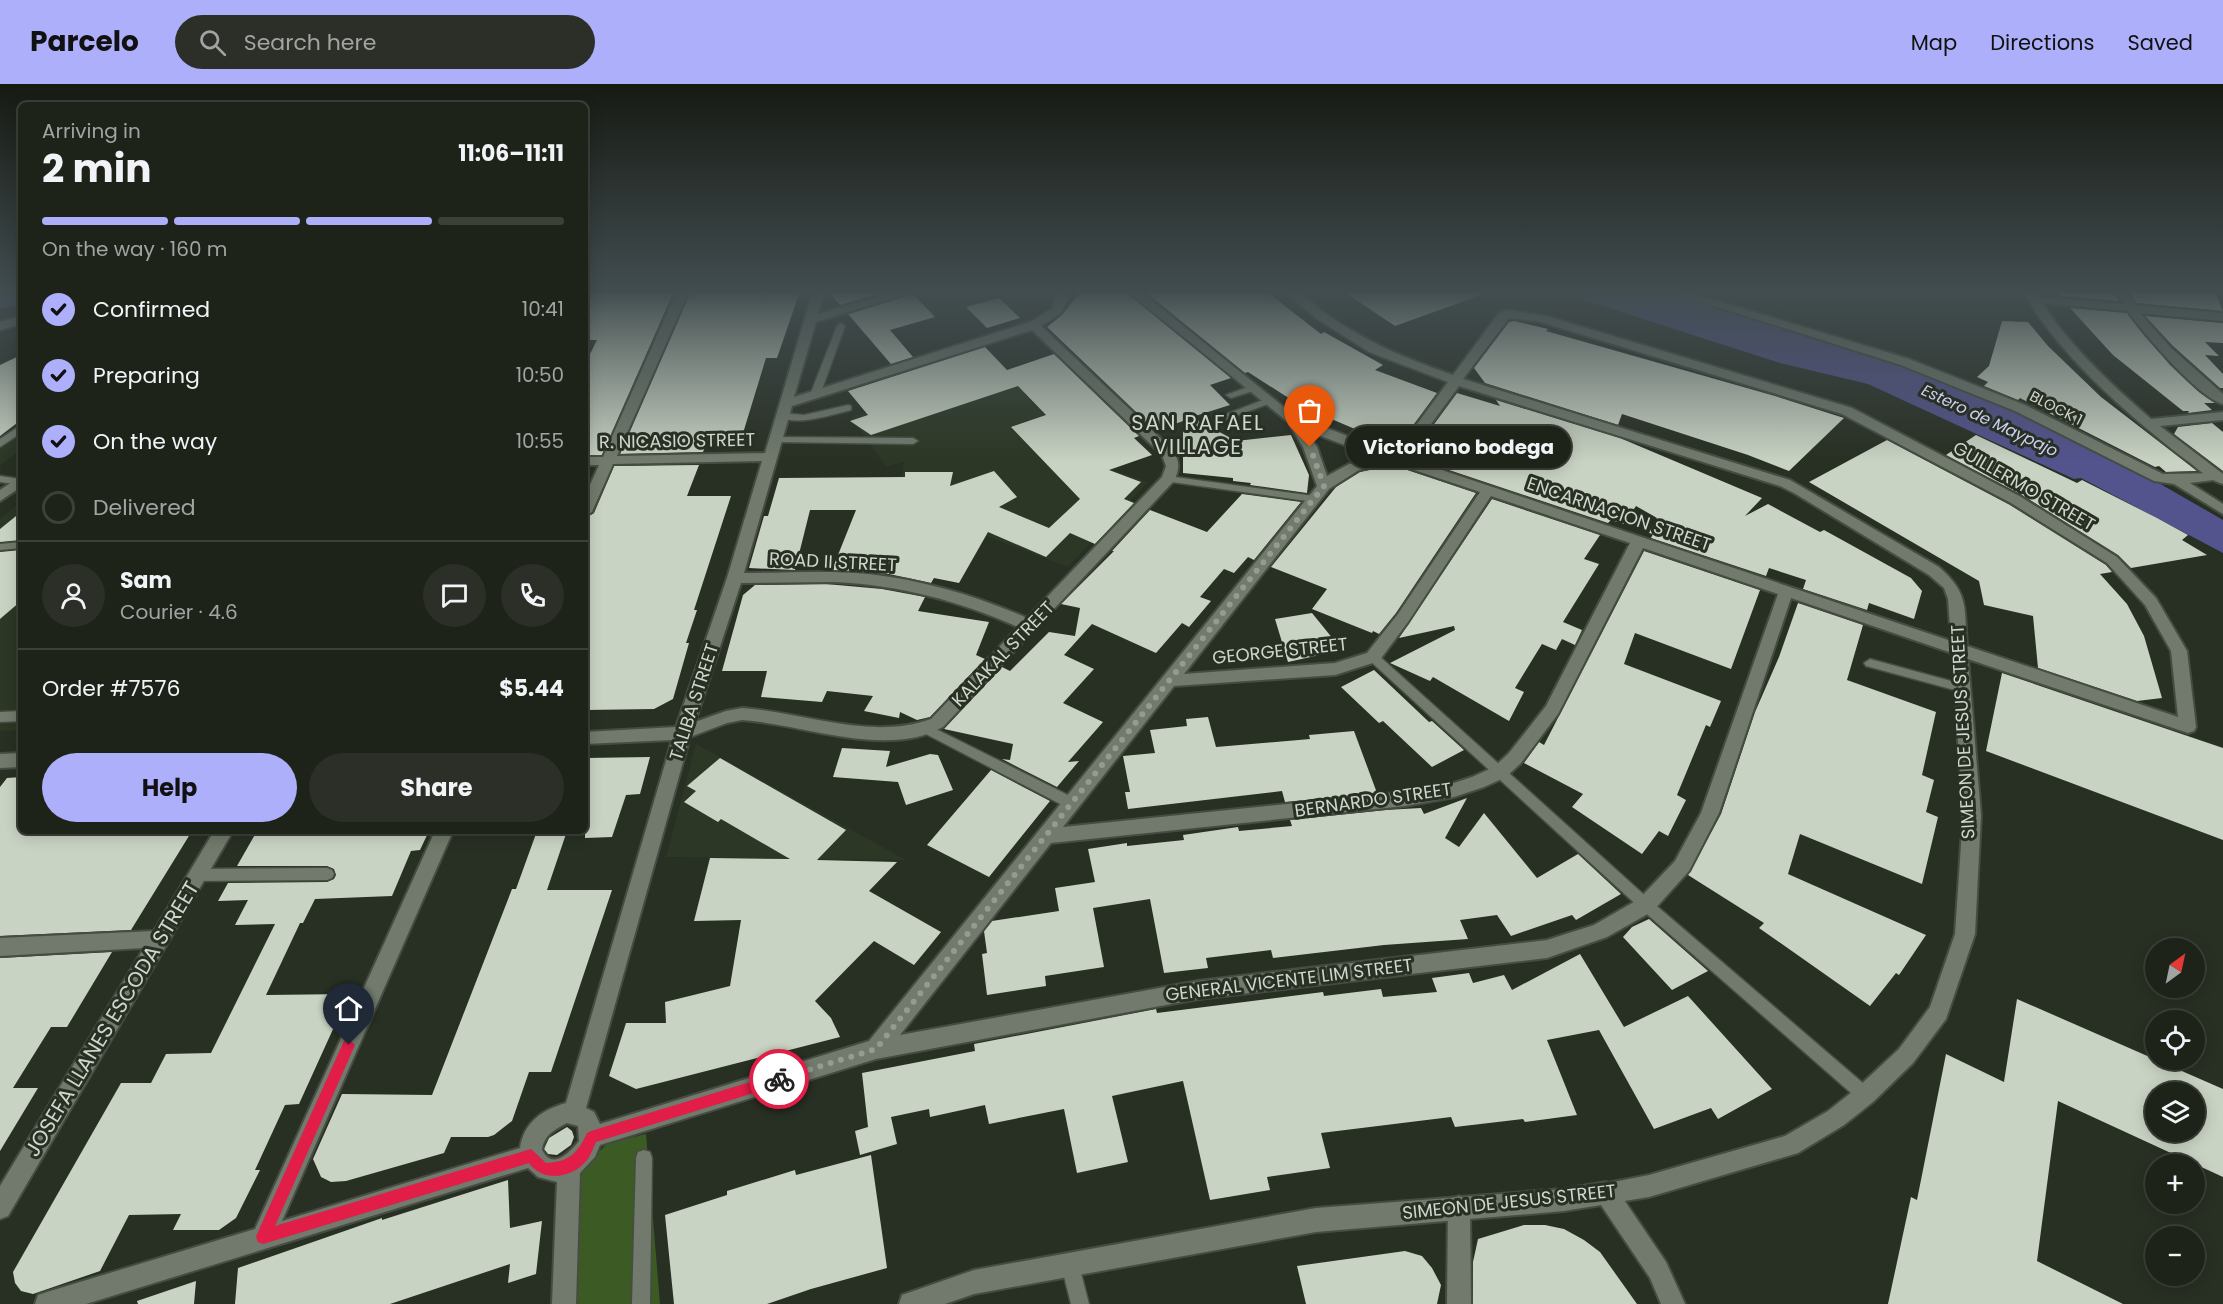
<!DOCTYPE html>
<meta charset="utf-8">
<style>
body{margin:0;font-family:Poppins,sans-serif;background:#2b2f27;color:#f1f3f6;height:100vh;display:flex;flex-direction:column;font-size:22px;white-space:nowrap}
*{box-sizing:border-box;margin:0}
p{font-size:20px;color:#a1a4a2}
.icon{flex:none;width:33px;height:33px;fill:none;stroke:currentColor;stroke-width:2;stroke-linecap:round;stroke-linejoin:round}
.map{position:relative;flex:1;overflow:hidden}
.panel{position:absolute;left:18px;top:18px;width:570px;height:732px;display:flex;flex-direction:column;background:#1e231a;border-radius:9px;box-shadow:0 3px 15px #0003,0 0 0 2px #3c4039}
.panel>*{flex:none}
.needle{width:39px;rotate:33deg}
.buttons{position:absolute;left:2145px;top:854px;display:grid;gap:12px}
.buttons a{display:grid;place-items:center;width:60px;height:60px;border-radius:50%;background:#1e231a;box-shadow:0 3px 15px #0003,0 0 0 2px #3c4039;font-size:30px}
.pin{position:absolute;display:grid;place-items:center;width:51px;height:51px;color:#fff;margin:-62px -26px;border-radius:50% 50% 50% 0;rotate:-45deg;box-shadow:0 0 6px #0007}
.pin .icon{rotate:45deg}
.courier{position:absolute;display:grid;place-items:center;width:60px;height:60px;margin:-30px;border:4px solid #e11d48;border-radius:50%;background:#fff;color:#222;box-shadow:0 2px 8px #0007}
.bubble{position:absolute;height:42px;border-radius:21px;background:#1e231a;box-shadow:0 3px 15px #0003,0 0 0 2px #3c4039;font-size:20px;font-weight:700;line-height:42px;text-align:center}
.summary em{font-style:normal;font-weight:700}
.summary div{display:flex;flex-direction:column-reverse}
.summary{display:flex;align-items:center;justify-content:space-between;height:102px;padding:0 24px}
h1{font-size:39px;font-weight:700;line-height:45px}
.bar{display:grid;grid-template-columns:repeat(4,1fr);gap:9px 6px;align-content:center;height:72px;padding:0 24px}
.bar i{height:8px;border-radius:4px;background:#3c4039}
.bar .current{background:#adaffb}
.bar p{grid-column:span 4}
.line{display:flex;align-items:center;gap:15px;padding:0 24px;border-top:2px solid #3c4039}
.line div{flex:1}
.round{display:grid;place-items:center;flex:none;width:63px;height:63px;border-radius:32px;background:#2b2f27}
ol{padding:0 24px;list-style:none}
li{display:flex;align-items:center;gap:18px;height:66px}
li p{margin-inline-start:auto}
li .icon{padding:6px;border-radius:50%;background:#adaffb;color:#111;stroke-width:4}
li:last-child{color:#a1a4a2}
li i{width:33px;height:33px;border:3px solid #3c4039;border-radius:50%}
.button{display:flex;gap:12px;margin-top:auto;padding:12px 24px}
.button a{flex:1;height:69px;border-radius:36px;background:#adaffb;color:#111;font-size:24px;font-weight:700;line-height:69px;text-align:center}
.button a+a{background:#2b2f27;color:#f1f3f6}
header{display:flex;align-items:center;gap:36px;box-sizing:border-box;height:84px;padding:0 30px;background:#adaffb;color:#111}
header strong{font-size:28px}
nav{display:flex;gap:33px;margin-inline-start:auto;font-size:21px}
.search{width:420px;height:54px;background:#2b2f27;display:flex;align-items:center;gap:15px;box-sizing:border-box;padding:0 21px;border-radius:33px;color:#a1a4a2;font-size:22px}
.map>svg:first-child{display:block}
.built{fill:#2c3725}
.green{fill:#3c5b24}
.water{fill:#53538d}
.building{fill:#c9d3c3;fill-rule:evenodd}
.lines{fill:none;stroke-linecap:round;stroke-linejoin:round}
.service-casing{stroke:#464c42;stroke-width:3}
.minor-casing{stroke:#464c42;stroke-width:4}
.tertiary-casing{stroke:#464c42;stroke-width:4}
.secondary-casing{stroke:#464c42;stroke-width:4}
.service{fill:#717a6c;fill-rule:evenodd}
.minor{fill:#717a6c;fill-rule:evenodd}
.tertiary{fill:#717a6c;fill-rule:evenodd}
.secondary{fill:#717a6c;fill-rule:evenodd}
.route{fill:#e11d48}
.done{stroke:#959b92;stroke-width:6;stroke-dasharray:0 10.8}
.labels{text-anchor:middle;stroke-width:6;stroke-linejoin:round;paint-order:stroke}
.far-street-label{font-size:15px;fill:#d0d5cd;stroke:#282f23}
.far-water-label{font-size:16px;font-style:italic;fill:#cccef2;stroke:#282f23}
.street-label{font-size:18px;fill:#d0d5cd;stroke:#282f23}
.quarter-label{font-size:21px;letter-spacing:1.5px;fill:#d0d5cd;stroke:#282f23}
.near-street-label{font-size:21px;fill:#d0d5cd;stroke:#282f23}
</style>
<header>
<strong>Parcelo</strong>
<div class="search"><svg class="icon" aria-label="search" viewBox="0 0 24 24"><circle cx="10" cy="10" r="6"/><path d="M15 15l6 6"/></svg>Search here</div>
<nav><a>Map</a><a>Directions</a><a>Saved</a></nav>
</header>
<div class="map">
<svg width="2223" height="1220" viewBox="0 0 2223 1220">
<rect width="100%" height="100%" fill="#282f23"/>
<path class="built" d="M1003,286L1042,329L1098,385H1110L1148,398L1068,483L986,452L894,435L904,378L886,383L851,333Z
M0,337L21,340V365L0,382Z
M21,418V646L0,647V435Z
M696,660L906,776L666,773Z"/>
<path class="green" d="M646,1050L660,1220H575L576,1090L608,1059Z"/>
<path class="water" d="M0,207H21V221L0,224Z
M1556,207H1662L1920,287L1994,315L2103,367L2223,436V469L2081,394L2074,395L1868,300L1780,279Z"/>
<path class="building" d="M624,207H674L602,371H585V280L597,256H585V209Z
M691,207H800L777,274H766L740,359L706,360L703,368L620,370Z
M828,207H844L886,208L840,221Z
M1081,207H1125L1231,294L1210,301L1230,321L1192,333L1236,357L1291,351L1309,391L1307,409L1250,401L1251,399L1233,397V394L1183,389V337L1156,347L1047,243L1062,231Z
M1144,207H1266L1321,250L1324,248L1383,281L1375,286L1437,309L1397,363L1301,322L1248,288L1245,289Z
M1343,207H1484V210L1395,242Z
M2055,207H2113L2119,217L2059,212Z
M2143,207H2215L2223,227L2136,219L2130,208L2144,210Z
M913,210L935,233L890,246L913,273L891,280L848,230Z
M999,214L1020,234L987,244L966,223Z
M2070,224L2127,229L2170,281L2199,308L2215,319H2204L2212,326L2188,329L2189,327H2183L2113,271Z
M2145,232L2223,239V259L2205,258L2219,272L2205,271L2223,290V304H2220L2173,262Z
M1514,237L1548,245L1546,247L1775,312L1844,334L1789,387L1748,371L1622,330L1618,341L1485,299L1474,284L1509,238Z
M2002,237L2028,238L2048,262L2101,313L2197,387L2166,388L2159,382L2155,383L2020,314L2018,316L1984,302L1988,298L1977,293L1989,282Z
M985,263L1007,286L1054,270L1139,352L1134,354L1152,371L1109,386L1141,398L1124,415L1134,419L1095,460L1070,449L1046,473L988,448L959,499L934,494L931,499L889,490L832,486L856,426H810L795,486L749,484L764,432H768L779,394L905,393V388H953L950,402L994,387L1017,413L999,423L1049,444L1080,415L1011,343L1046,331L1018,302L871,351L850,337L868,331L848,307Z
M21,271V336L0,352V281Z
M1457,309L1500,322L1496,316L1620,354L1762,414L1745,432L1768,420L1820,448L1824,446L1911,494L1922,507L1914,535L1869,519L1867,526L1803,505L1806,496L1769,484L1766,492L1651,454L1653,450L1649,449L1657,434L1636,422L1624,440L1611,436L1608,439L1410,373Z
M2212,339L2223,348V387L2174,350L2178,343Z
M1976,351L2077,399L2082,396L2157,434L2188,451L2182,456L2207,471L2131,484L2118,471L2022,411L1946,371Z
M1887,356L2010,421L2106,481L2112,488L2100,490L2127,520L2144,552L2162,614L2137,617L2038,584L2033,532L1984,521L1979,497L1809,398Z
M699,381L687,412H731L694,526H697L686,559H689L673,615L654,625L585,626V434L594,429L614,382Z
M1393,381L1476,409L1396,529L1379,550L1373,547L1372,549L1312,525L1327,505L1271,483L1336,403L1360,388Z
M1242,410L1301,418L1254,476L1248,473L1234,489L1224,485L1200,513L1211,517L1189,543L1182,539L1156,569L1092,540L1064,571L1094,585L1063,619L1103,638L1068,678L1079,677L1057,703L1002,675L1010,676L1013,660L944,645L1002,583L1010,587L1049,548L1075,552L1080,524L1061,520L1114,467H1112L1150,426L1207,448Z
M1492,415L1600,451L1584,475L1599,480L1563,538L1582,546L1575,561L1562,555L1556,566L1542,560L1515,604L1524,608L1509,637L1433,593L1430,597L1390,579L1455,546L1454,542L1399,554Z
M21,428V456L0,458V445Z
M21,466V517L0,535V468Z
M1644,467L1760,506L1731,585L1635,549L1624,580L1721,617L1710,643L1706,641L1677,711L1686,716L1668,752L1659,747L1642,770L1572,723L1583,710L1524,679L1539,658L1544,661Z
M826,500L882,505L925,513L918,527L989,538L976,571L985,575L930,633L917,636L900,628L899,634L864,627L873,612L827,607L822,618L761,613L767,587H722L743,511L755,501Z
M1798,519L1863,541L1847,596L1936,628L1922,691L1934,696L1926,728L1938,733L1922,800L1800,750L1788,790L1926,851L1899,891L1896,889L1870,922L1759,844L1764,839L1688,791L1721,730L1755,628L1779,573Z
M1312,529L1342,566L1288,578L1275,535Z
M1374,586L1429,638L1432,637L1464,666L1432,683L1383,637L1379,639L1341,603Z
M2002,589L2223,664V756L1986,667Z
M1208,633L1216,663L1310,655L1309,651L1354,647L1377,709L1285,718L1282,707L1128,725L1125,708H1130L1123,672L1155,669L1150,646L1187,642L1186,635Z
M842,664L890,667L886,683L930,670L938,671L953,706L906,721L898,698L833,693Z
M650,673L640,710L626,711L612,753L585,754V674Z
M720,674L846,746L817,776L897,778L869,807L941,848L914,881L874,857L815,917L831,934L840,953L636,1005L609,992L626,939H666L665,918L730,902L741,836L694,837L710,774L790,775L721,735L718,738L684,718L696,707L687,702Z
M991,686L1050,717L989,793L927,761Z
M21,693V747H192L131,846L0,852V703L7,694Z
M1467,714L1445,754L1459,763L1484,729L1537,794L1578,770L1621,810L1576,836L1572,831L1511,852L1497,831L1460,836L1468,855L1384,861L1273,874L1271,866L1206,874L1208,884L1164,889L1150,815L1093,824L1104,883L1045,892L1046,902L987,911L982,870L987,869L984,847L992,837L1059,827L1055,804L1095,798L1088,765L1127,759V762L1184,756L1183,751L1238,743L1239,747L1292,742L1290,736L1386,726L1421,724L1424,730Z
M257,747H429L420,766L411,767L392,812L315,815L303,839H300L266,911L349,910L299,1020L285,1021L255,1086H260L236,1134L219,1146H173L181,1130L129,1131L100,1187L33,1210L21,1207L15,1199L13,1188L121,999H151L166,970L211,969L275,840L235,841L248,816L218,817L228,799L327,798L334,795L336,791L334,785L327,782H237Z
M537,747H567L547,806H612L551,988H529L512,1037L494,1051L488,1053H451L444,1069L346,1097L331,1098L321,1093L313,1075L342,1010L432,1011L512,805H516Z
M1649,835L1708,887L1672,906L1623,853L1632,843Z
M112,868L67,943H51L13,1004H38L0,1067V874Z
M1580,870L1624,943L1688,912L1772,1005L1718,1035L1711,1024L1654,1045L1599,946L1547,956L1577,1031L1525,1038L1523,1035L1455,1043L1451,1033L1321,1049L1330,1084L1267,1093L1270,1106L1210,1116L1183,997L1112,1012L1128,1078L1077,1089L1064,1025L989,1040L985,1021L930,1033L929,1025L891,1033L897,1060L860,1071L855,1047L868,1043L862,989L975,967L974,960L1156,925L1157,929L1323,908L1324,912L1381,905L1383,913L1437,908L1432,894L1469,889L1473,899L1504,891L1512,906Z
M2017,915L2223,1005V1093L2058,1017L2037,1177L2123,1220H1888L1911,1113L1917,1116L1946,970L2004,998ZM2156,1008H2194V1047H2156Z
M567,1043L572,1047L574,1053L571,1061L557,1071L548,1070L544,1065L549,1054Z
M871,1071L887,1184L811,1205L767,1220H674L665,1131L727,1111V1107L795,1086L796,1091Z
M508,1096L510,1144L542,1137L536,1190L508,1199L510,1180L390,1220H235L238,1184L382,1134V1136Z
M1524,1141H1545L1564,1145L1584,1156L1600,1168L1637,1220H1473V1178L1478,1155Z
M1405,1167L1422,1172L1432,1184L1441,1201L1437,1220H1306L1297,1182Z
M196,1197L194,1220H138L137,1217Z"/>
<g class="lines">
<defs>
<path id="service" d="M841,239L845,242L820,311L815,314L812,313L810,311L837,242Z
M1253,301L1256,302V306L1231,314L1226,311Z
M1268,314L1273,317L1271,319L1227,335H1221L1219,333Z
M848,321L851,322V326C832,331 795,343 778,332L783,329L804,331Z
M21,341V349L0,363V355Z
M776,353L913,354L918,357L913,360L773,358L771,356Z
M0,392L21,395V401L0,398Z
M1168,392L1314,412L1319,415L1314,418L1164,397V393Z
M21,458V464L0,466V460Z
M1373,569L1377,570L1651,817L1871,1006L1873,1011L1871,1016L1865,1018L1859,1016L1641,825L1369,576L1367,573L1369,570Z
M1870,575L1962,600L1968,604L1962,608L1866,582L1864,579Z
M21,627V637L0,638V628Z
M926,640L1076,715L1077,719L1076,723L1071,724L1066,723L922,648L920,645L922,642Z
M327,784L332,786L334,790L332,794L327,796L197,797L192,795L190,791L192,787L197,785Z
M644,1066L650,1068L652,1074L650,1220H632L636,1074L638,1068Z
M1070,1172L1076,1175L1079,1181L1089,1220H1071L1061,1181L1064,1175Z"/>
<path id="minor" d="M677,207H689L617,372L765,369L813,207H825L818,230L897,207H916L816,238L794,313L1030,238L1052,225L1056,215L1052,207H1063L1068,215L1061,229L1041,242L1173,366C1180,378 1180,386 1173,398L943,643C934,647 926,651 917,653C860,665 799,640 742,636L727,639L690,653L586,1024L594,1028L600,1040L869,957L1317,402L1303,363L1288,338L1127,207H1140L1295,332L1395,370L1448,298L1369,268L1316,234L1284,207C1303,207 1309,217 1323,228C1366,258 1404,274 1453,291L1499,229L1508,226L1546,232L1852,324L2021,413L2117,473L2156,514L2187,567L2196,643L2194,647L2188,649L1968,575L1981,731L1975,850L1946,935L1913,979L1873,1018L1844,1041L1798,1069L1649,1113L1606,1120L1598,1117L1595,1109L1598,1101L1649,1091L1785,1052L1828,1027L1857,1004L1899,965L1930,923L1955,850L1963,731L1952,569L1791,514L1719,729L1689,787L1653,827L1607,853L1547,874L1198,915L876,975L600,1061L595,1073L580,1089L576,1220H552L557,1098L538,1093L528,1084L86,1220H35L38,1211L47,1208L255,1145L435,747H453L282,1137L520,1064C524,1038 542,1026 566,1019L672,656L585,660V648L676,643L727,494L762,377L613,380L592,428L585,432V412L599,381H585V373H603ZM1509,234L1541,238L1842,330L2011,419L2107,479L2145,521L2171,567L2178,633L1967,562C1964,525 1970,510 1939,483L1790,396L1463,295ZM1032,246L1162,371L1166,382L1162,393L1027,534C977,512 923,496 868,490C827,486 785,489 744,489L792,322ZM1459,302L1780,402L1794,409L1929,491L1944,504L1948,515L1951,557L1406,374ZM1305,346L1376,373L1349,380L1327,392L1317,363ZM1393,379L1480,408L1398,530L1367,569L1335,579L1184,590L1329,405L1359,386ZM1491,412L1630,459L1546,622L1509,669L1494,683L1472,693L1454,699L1405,708L1063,743L1174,602L1335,591L1379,577L1408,538ZM1643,464L1778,510L1701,729L1675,777L1639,815L1594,841L1547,856L1198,897L900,951L1051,759L1405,722L1454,713L1484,703L1506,693L1521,679L1558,630ZM835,498C899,501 960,517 1018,543L931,635C871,657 803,628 742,624L726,627L695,638L741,499ZM567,1039L578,1042L579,1057C570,1068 553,1087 542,1066C544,1051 554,1046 567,1039Z
M1667,207H1685L1909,275L2025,321L2163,390L2222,389V395L2190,399L2223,420V430L2174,400L2154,397L2015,327L1901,281Z
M2115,207H2127L2135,221L2223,229V237L2140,229L2171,264L2223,310V320C2199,314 2143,249 2128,227L2034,218L2028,215L2034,212L2123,220Z
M21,232V240L0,246V238Z
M21,669V683L0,684V670Z
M214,747H233L8,1132L0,1135V1102L144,864L0,872V854L154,847Z
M1459,1112L1467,1115L1470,1123L1471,1220H1447L1448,1123L1451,1115Z"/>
<path id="tertiary" d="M2024,207H2036C2058,252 2113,302 2151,335L2223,328V336L2160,342L2223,390V400C2211,397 2199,386 2189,378C2136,338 2053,267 2024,207Z
M1606,1098L1614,1101L1666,1178L1685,1220H1661L1650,1194L1601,1121L1564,1127L1316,1148L974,1210L945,1220H899L902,1211L974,1186L1316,1124L1564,1105Z"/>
<path id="secondary" d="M21,392V403L0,417V406Z"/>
</defs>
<use href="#service" class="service-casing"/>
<use href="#minor" class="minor-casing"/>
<use href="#tertiary" class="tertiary-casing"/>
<use href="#secondary" class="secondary-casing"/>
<use href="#service" class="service"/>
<use href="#minor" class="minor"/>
<use href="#tertiary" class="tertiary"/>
<use href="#secondary" class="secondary"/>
</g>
<linearGradient id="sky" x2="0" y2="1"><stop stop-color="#161a13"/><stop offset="0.55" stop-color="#424d50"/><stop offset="1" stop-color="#424d50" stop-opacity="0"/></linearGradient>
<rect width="2223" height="378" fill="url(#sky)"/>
<path class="route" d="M349,955L355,961L275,1142L531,1065L546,1079C569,1078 578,1069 587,1049L591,1047L779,989L786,995L779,1001L596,1058C593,1064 591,1071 587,1076C573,1094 543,1099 529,1079L263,1160L258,1158L256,1153L258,1148L344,957Z"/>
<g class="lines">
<path class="done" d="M779,995L876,965L1324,402L1310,363"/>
</g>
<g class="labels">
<g class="far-street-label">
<text transform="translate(2056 324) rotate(27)" y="5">BLOCK 1</text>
</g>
<g class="far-water-label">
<text transform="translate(1990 336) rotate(25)" y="6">Estero de Maypajo</text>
</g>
<g class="street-label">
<text transform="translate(677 357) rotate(-1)" y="6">R. NICASIO STREET</text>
<text transform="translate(2024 402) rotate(30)" y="6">GUILLERMO STREET</text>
<text transform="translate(1619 430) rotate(19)" y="6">ENCARNACION STREET</text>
<text transform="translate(833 478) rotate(3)" y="6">ROAD II STREET</text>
<text transform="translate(1280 567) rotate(-6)" y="6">GEORGE STREET</text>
<text transform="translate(1003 570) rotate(-46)" y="6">KALAKAL STREET</text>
<text transform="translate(694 618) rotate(-72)" y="6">TALIBA STREET</text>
<text transform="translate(1963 648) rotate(-93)" y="6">SIMEON DE JESUS STREET</text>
<text transform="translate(1373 716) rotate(-8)" y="6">BERNARDO STREET</text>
<text transform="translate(1289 896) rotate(-7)" y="6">GENERAL VICENTE LIM STREET</text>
<text transform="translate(1509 1118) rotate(-6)" y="6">SIMEON DE JESUS STREET</text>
</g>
<g class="quarter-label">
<text x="1198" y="346">SAN RAFAEL<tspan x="1198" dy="24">VILLAGE</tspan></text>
</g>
<g class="near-street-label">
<text transform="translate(112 935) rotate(-59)" y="7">JOSEFA LLANES ESCODA STREET</text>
</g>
</g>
</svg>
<div class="buttons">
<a><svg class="needle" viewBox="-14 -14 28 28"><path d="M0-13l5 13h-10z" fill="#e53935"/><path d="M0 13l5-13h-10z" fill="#a1a4a2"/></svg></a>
<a><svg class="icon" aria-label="locate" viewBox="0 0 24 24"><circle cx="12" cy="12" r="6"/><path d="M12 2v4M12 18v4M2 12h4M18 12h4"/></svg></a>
<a><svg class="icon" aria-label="layers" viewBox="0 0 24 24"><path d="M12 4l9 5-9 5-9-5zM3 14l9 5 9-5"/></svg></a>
<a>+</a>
<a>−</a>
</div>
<div class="pin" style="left:1310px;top:363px;background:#ea580c"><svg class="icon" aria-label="bag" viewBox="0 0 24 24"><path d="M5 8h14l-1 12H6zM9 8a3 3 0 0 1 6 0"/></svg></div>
<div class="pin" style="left:349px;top:961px;background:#1f2937"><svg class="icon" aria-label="home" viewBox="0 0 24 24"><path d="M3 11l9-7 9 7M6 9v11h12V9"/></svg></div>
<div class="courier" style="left:779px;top:995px"><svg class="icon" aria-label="bike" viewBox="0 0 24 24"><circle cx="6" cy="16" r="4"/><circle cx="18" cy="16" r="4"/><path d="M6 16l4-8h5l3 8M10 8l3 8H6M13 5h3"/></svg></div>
<div class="bubble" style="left:1346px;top:342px;width:225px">Victoriano bodega</div>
<section class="panel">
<div class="summary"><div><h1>2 min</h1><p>Arriving in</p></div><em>11:06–11:11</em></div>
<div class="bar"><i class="current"></i><i class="current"></i><i class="current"></i><i></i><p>On the way · 160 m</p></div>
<ol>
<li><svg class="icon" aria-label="check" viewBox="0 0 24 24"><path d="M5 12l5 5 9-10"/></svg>Confirmed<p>10:41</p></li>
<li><svg class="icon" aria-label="check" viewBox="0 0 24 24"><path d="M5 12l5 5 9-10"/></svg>Preparing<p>10:50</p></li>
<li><svg class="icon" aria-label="check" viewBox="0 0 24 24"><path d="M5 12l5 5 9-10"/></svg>On the way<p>10:55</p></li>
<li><i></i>Delivered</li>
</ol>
<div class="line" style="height:108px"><a class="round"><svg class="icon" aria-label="person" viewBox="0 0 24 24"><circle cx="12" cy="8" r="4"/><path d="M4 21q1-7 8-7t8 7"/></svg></a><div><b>Sam</b><p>Courier · 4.6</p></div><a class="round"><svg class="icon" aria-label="chat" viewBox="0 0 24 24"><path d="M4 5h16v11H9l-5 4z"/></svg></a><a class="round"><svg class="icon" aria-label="phone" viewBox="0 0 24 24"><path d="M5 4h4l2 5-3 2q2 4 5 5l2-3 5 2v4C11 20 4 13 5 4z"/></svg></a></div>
<div class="line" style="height:78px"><div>Order #7576</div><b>$5.44</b></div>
<div class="button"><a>Help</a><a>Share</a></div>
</section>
</div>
